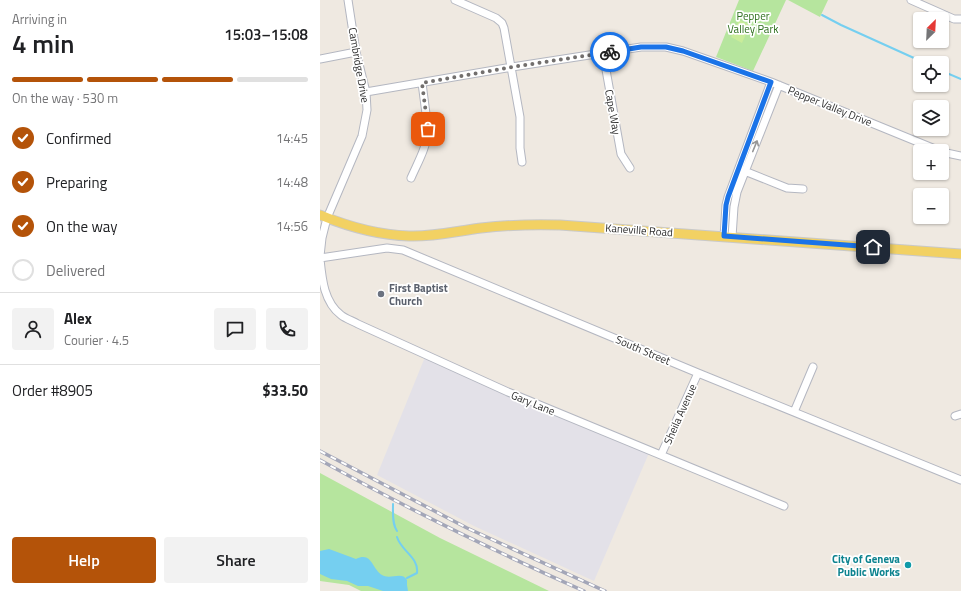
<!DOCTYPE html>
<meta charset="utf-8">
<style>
body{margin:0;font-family:"Titillium Web",sans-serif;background:#f2f2f2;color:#202124;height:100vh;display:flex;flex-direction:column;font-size:15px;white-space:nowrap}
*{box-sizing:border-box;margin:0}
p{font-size:13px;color:#757577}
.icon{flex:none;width:22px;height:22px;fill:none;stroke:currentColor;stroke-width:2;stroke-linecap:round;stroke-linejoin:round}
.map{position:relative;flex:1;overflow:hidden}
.details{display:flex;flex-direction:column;background:#fff;width:320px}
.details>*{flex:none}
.needle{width:26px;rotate:24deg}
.buttons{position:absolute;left:593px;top:12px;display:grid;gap:8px}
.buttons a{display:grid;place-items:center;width:36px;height:36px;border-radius:4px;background:#fff;box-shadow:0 1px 3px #0004;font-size:20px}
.pin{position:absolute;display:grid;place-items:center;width:34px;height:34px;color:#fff;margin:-17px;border-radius:8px;box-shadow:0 2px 6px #0006}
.courier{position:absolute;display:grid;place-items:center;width:40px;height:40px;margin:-20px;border:3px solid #1a73e8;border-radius:50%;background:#fff;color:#222;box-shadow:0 1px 5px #0007}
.summary em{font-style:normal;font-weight:600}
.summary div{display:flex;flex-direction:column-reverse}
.summary{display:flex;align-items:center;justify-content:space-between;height:68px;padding:0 12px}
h1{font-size:26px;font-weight:600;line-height:30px}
.bar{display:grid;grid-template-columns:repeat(4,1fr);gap:6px 4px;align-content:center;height:48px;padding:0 12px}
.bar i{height:5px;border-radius:3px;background:#e0e0e0}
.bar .active{background:#b45309}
.bar p{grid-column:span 4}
.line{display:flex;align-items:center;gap:10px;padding:0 12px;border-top:1px solid #e0e0e0}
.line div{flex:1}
.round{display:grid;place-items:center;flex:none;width:42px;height:42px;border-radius:4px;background:#f2f2f2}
ol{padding:0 12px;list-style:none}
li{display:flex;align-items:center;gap:12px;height:44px}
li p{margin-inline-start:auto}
li .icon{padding:4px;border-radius:50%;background:#b45309;color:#fff;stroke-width:4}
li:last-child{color:#757577}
li i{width:22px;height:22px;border:2px solid #e0e0e0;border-radius:50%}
.action{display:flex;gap:8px;margin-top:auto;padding:8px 12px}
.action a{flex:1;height:46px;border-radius:4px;background:#b45309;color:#fff;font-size:16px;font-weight:600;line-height:46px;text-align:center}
.action a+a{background:#f2f2f2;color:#202124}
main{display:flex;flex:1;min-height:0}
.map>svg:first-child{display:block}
.industrial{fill:#e3e1e8}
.green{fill:#b6e59e}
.pitch{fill:#c9ec9a}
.water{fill:#75cff0}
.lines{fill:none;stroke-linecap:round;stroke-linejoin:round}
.stream{stroke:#75cff0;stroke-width:2}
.minor-casing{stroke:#b4b7c1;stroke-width:9}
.major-casing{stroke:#c9c9c9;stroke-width:11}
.minor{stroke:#fff;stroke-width:7}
.major{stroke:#f2d163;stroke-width:9}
.rail-casing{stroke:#a3a6b8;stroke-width:3.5}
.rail{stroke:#fff;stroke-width:2;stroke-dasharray:6;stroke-linecap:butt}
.oneway{stroke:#969696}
.done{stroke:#726f6d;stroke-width:4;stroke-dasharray:0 7.2}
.route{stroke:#1a73e8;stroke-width:5}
.worship-dot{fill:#6b7280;stroke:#fff;stroke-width:1.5}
.culture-dot{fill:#0f9aa8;stroke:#fff;stroke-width:1.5}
.labels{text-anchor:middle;stroke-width:3.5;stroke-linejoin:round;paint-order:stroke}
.park-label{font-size:11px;fill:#2c6e1b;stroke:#fff}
.street-label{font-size:11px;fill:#2e2e2e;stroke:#fff}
.worship-label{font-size:11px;font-weight:bold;fill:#5b616d;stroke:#fff;text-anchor:start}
.culture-label{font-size:11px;font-weight:bold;fill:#0d838f;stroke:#fff;text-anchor:end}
</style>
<main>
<section class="details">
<div class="summary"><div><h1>4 min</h1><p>Arriving in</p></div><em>15:03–15:08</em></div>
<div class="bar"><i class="active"></i><i class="active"></i><i class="active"></i><i></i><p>On the way · 530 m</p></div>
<ol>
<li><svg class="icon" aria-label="check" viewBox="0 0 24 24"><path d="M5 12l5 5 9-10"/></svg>Confirmed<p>14:45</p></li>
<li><svg class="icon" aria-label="check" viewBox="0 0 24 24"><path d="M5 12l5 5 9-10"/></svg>Preparing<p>14:48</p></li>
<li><svg class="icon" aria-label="check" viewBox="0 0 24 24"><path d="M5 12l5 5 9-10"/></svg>On the way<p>14:56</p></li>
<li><i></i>Delivered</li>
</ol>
<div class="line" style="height:72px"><a class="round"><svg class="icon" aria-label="person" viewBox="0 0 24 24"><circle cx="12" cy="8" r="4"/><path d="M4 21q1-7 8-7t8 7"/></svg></a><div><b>Alex</b><p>Courier · 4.5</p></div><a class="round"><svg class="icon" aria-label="chat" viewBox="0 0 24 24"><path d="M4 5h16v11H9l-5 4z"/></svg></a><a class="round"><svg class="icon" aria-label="phone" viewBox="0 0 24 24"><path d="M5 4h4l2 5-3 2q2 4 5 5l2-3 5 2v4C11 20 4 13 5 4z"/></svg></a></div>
<div class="line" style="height:52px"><div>Order #8905</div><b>$33.50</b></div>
<div class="action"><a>Help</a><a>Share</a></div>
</section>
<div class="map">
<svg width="641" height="591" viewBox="0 0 641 591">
<rect width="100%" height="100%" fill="#efe9e1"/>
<path class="industrial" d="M105,357L329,453L274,581L154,526L57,475Z"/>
<path class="green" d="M419,0H466L433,71L396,57Z
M468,0H508L500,17Z
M0,473L120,538L229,591H41L29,585L0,581Z"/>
<path class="pitch" d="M419,20L430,25L422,43L411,37Z"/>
<path class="water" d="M9,549L36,559C52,551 52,569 62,575C70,580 82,571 87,580V585L88,591H63L48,586H38L27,581L11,579L0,574V551Z"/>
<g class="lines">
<path class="stream" d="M502,15L521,25L605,63
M622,71L641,79
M73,504C73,513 72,524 77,531
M77,537C81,551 99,557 97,573L87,578"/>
<defs>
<path id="minor" d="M135,0L176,18L182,23L184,28L200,117V148L202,162
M591,0L634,19H641
M283,53L301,154L310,168
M0,59L36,52
M46,92L192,67L321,47H346L363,51L451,82L620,151
M622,152L641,156
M422,170L467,188L483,189
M91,178C98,162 107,147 108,129L102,83
M404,237L406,205L408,197L451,82
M412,237L414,207L417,192L459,85
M0,256L2,238L7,218L42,136L47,110L46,92L36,52L28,0
M0,258L67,248L83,250L378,373L641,480
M0,259C2,279 4,302 21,315C26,319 33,321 38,324L188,392L464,506
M474,412L493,367
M635,416L641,414
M341,455L378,373"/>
<path id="major" d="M0,215C29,227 57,235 89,236C113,237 137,231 161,228C188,225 214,224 240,225L641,254"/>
</defs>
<use href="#minor" class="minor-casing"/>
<use href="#major" class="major-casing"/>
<use href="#minor" class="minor"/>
<use href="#major" class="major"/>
<defs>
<path id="rail" d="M0,451L147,528L285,591
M0,460C86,508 174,551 264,591"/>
</defs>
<use href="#rail" class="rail-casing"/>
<use href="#rail" class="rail"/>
</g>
<defs><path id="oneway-shaft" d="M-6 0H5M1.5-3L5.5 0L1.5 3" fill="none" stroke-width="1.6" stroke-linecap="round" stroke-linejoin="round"/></defs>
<use class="oneway" href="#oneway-shaft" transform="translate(435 146) rotate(-68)"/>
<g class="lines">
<path class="done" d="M108,129L102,83L192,67L290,52"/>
<path class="route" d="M290,52L321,47H346L363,51L451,82L408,197L406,205L404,236L553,247"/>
</g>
<circle class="worship-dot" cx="61" cy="294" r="4"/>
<circle class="culture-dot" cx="588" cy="565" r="4"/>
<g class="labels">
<g class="park-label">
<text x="433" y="20">Pepper<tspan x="433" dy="13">Valley Park</tspan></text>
</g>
<g class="street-label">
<text transform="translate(39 65) rotate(80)" y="4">Cambridge Drive</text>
<text transform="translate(510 106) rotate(22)" y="4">Pepper Valley Drive</text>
<text transform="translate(293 112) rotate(80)" y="4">Cape Way</text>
<text transform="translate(319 230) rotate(4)" y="4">Kaneville Road</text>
<text transform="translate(323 350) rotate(23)" y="4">South Street</text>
<text transform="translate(213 403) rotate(22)" y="4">Gary Lane</text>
<text transform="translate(360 414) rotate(-66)" y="4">Sheila Avenue</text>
</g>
<g class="worship-label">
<text x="69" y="292">First Baptist<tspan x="69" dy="13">Church</tspan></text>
</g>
<g class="culture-label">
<text x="580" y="563">City of Geneva<tspan x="580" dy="13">Public Works</tspan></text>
</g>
</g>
</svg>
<div class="buttons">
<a><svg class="needle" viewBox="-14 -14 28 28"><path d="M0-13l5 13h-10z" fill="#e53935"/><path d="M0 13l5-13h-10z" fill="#757577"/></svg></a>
<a><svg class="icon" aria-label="locate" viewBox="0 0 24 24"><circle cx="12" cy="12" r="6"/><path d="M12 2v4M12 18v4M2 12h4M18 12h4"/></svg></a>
<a><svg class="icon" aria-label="layers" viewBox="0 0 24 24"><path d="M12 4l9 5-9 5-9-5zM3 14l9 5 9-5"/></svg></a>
<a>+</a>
<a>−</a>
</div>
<div class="pin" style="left:108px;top:129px;background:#ea580c"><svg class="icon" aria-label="bag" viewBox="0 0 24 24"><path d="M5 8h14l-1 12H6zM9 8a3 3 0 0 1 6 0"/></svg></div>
<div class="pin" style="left:553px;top:247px;background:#1f2937"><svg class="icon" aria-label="home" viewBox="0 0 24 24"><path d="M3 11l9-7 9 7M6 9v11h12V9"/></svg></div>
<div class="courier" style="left:290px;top:52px"><svg class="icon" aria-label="bike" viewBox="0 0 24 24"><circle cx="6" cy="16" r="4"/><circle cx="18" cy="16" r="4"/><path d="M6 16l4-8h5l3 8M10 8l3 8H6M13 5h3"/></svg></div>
</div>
</main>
